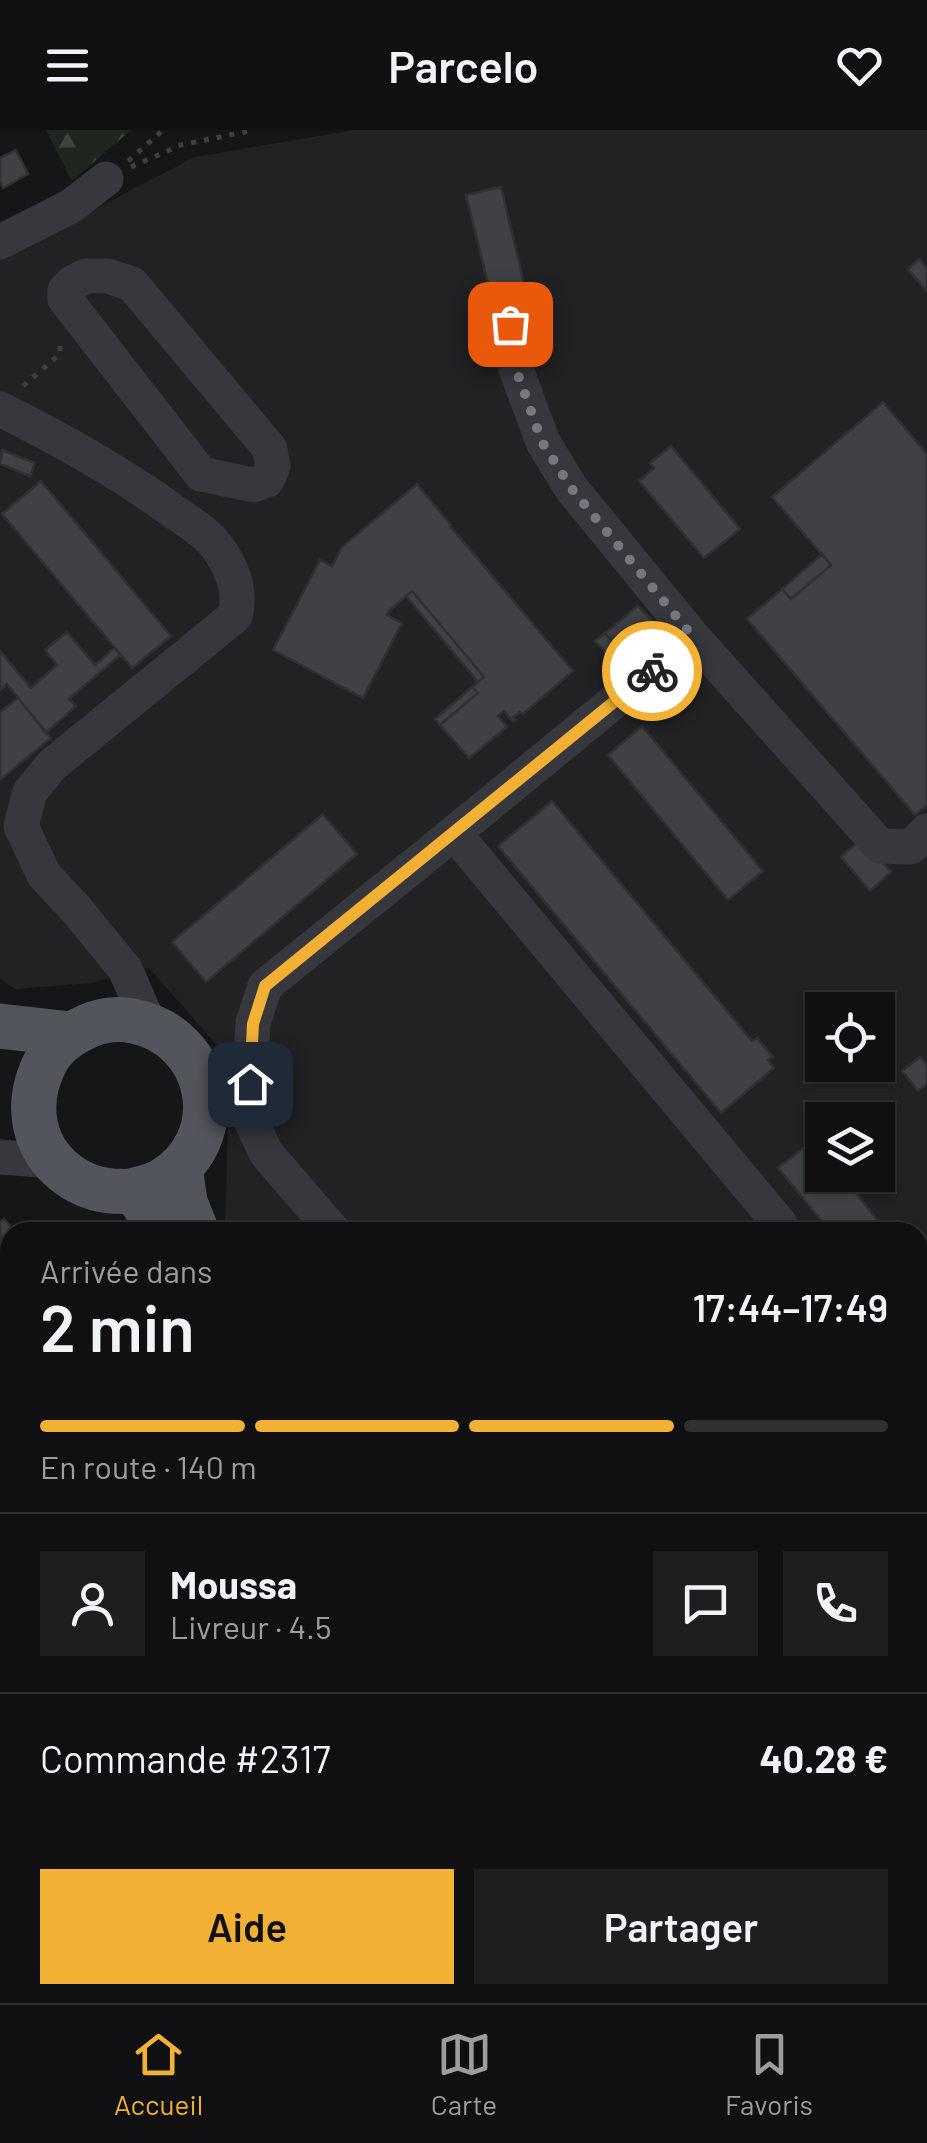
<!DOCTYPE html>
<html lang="fr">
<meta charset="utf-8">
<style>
body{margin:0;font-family:Barlow,sans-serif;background:#1e1e20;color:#f1f3f6;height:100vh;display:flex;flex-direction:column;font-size:38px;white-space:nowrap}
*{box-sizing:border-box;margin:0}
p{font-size:32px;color:#9c9d9f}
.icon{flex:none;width:55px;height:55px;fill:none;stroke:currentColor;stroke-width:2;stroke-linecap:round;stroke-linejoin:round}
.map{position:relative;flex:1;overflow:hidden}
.drawer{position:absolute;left:0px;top:1092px;width:928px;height:782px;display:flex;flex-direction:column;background:#101012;border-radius:30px 30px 0 0;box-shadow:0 2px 8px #0004,0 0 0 2px #303032}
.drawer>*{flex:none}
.fabs{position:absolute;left:805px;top:862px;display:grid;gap:20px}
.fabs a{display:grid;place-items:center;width:90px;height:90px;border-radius:0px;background:#101012;box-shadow:0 2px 8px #0004,0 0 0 2px #303032;font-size:50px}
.pin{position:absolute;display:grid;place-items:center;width:85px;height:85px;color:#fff;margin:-42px;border-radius:20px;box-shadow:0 5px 15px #0006}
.courier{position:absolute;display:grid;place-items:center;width:100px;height:100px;margin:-50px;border:8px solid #f2b134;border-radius:50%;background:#fff;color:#222;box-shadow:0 2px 12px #0007}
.headline em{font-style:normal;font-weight:600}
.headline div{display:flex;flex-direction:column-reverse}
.headline{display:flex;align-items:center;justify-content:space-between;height:170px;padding:0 40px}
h1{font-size:65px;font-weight:600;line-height:75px}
.bar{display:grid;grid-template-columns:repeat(4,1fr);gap:15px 10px;align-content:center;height:120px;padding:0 40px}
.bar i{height:12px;border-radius:8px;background:#303032}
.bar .current{background:#f2b134}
.bar p{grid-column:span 4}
.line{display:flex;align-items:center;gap:25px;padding:0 40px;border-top:2px solid #303032}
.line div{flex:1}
.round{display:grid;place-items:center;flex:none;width:105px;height:105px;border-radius:0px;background:#1e1e20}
.action{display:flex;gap:20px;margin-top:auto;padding:20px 40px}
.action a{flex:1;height:115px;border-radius:0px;background:#f2b134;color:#111;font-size:40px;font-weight:600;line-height:115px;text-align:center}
.action a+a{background:#1e1e20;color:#f1f3f6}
header{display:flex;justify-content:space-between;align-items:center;height:130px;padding:0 40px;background:#101012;font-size:45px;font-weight:600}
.tab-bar{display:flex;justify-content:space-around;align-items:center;height:140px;border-top:2px solid #303032;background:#101012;font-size:28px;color:#9c9d9f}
.tab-bar a{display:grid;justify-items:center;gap:5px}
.tab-bar .current{color:#f2b134}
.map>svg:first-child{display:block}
.built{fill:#222225;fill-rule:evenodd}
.forest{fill:url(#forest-firs)}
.building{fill:#404145;stroke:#303034;stroke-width:2.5}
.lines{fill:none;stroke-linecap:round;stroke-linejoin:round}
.path{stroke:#3d3f44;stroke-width:5;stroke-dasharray:5 8;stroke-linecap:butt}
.minor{stroke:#37383d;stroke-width:35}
.major{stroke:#53555c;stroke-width:45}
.done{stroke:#757880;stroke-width:10;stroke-dasharray:0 18}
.route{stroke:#f2b134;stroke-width:12}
</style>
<header><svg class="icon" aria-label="menu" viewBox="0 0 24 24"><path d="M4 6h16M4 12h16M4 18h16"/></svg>Parcelo<svg class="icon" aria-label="heart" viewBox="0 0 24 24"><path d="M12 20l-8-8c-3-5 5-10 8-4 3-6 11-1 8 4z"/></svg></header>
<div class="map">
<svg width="927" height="1873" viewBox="0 0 927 1873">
<defs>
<pattern id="forest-firs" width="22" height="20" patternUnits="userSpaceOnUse" patternTransform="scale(2.5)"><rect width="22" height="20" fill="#1e261f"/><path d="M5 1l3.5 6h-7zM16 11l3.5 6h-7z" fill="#3c433d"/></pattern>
</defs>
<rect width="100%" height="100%" fill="#161618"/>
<path class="built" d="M354,0H927V1873H822L813,1865H918V1102H232L225,1092L230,930L149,838L92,853L15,859L0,849V128L195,27ZM822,880H878V935H822ZM822,990H878V1045H822Z"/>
<path class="forest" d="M46,0H131L72,51Z"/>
<path class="building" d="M16,20L28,44L3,58L0,52V28Z
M501,57L529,174L495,182L466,65Z
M919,129L927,139V162L908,139Z
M883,272L927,324V675L915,685L747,489L782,459L791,469L831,435L772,367Z
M671,316L740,399L704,428L639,351L654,338L650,333Z
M2,320L35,333L30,346L0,334Z
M41,351L171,506L132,538L2,384Z
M417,354L451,395L450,396L573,541L523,584L520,582L513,587L516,590L513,592L504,581L498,586L507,597L469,628L440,595L478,563L472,557L484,547L412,461L389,481L387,485L402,493L363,568L273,520L320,430L332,436L342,417Z
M822,424L831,435L791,469L782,459Z
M412,461L484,547L478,552L406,466Z
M638,476L661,499L626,529L605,503Z
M67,502L95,535L114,518L120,525L69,569L76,576L46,603L7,554L0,560V521L31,558L57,535L45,520Z
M605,503L626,529L617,536L595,511Z
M472,557L478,563L440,595L435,589Z
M18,568L51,608L0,650V582Z
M642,596L763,741L728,770L608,625Z
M552,671L752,911L757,908L773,927L768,930L774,938L721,983L498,716Z
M323,684L357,724L206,852L172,812Z
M862,708L891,742L870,761L841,727Z
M920,927L927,935V954L918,961L902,941Z
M812,1011L822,1024V1045H852L861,1056L855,1062L883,1097L876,1102H831L778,1038Z
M4,1089L15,1102H10V1166L7,1168L0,1160V1092Z
M927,1157V1231L918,1219V1164Z
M540,1865H622L613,1873H531Z"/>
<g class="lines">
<path class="path" d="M128,31L163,0
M131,37L181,15L254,0
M23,256L60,224V213"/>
<path class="minor" d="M0,112L71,76L106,49
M86,146H108L132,154L270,319L273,336L267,350L253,355L201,344L65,169V160L72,153Z
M510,194L516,239L543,312L571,358L693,507
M0,279C60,309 118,341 173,381C189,392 209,404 220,421C233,440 241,463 235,486L52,635L30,662L21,696L44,745L75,778L125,839L149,894
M454,703L693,507L880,716L911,717L927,701
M0,1027L53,1031
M334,1102L266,1023L248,984L253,893L265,856L454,703L780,1094
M918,1255L927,1266
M0,1299L10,1311
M0,1569L10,1565
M918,1666L927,1659
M918,1805L927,1816
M648,1873L657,1865"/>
<path class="major" d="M0,896L71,904
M180,1037L185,1072L197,1102
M131,1061C140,1059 151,1056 160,1052C233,1011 214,907 133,891C118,888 102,890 88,896C72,903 56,914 47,929C33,955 29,982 40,1010C52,1038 81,1059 112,1061C119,1062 127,1060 134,1064C145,1071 152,1091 159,1102
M776,1865L784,1873"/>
</g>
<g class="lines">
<path class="done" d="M510,194L516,239L542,312L571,358L693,507L652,541"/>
<path class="route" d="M250,954L253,894L265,856L652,541"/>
</g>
</svg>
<div class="fabs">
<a><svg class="icon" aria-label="locate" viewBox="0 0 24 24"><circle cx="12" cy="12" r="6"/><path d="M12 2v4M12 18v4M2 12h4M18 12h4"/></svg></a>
<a><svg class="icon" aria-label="layers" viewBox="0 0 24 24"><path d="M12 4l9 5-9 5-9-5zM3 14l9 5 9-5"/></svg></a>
</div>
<div class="pin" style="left:510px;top:194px;background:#ea580c"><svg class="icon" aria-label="bag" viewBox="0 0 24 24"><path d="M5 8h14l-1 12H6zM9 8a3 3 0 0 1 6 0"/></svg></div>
<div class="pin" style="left:250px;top:954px;background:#1f2937"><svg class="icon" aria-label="home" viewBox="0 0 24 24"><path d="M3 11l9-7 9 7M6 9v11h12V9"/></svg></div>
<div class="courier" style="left:652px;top:541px"><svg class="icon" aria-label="bike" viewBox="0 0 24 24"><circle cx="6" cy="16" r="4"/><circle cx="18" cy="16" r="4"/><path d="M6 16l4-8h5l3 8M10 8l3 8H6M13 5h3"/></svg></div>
<section class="drawer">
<div class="headline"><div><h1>2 min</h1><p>Arrivée dans</p></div><em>17:44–17:49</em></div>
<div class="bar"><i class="current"></i><i class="current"></i><i class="current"></i><i></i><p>En route · 140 m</p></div>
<div class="line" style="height:180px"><a class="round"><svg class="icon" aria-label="person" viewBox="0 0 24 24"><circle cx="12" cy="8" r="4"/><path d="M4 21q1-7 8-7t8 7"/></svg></a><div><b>Moussa</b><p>Livreur · 4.5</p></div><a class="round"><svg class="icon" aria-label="chat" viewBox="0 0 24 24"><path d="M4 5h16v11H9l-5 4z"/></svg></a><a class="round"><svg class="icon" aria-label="phone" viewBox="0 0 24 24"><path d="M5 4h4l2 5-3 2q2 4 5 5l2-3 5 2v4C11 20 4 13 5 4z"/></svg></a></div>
<div class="line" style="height:130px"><div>Commande #2317</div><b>40.28 €</b></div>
<div class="action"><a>Aide</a><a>Partager</a></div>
</section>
</div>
<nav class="tab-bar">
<a class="current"><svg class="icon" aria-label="home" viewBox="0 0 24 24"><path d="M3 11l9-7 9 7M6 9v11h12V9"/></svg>Accueil</a>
<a><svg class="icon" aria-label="map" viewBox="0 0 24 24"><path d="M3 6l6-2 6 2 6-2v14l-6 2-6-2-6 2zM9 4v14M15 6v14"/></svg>Carte</a>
<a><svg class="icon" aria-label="saved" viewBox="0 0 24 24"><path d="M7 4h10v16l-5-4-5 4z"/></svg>Favoris</a>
</nav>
